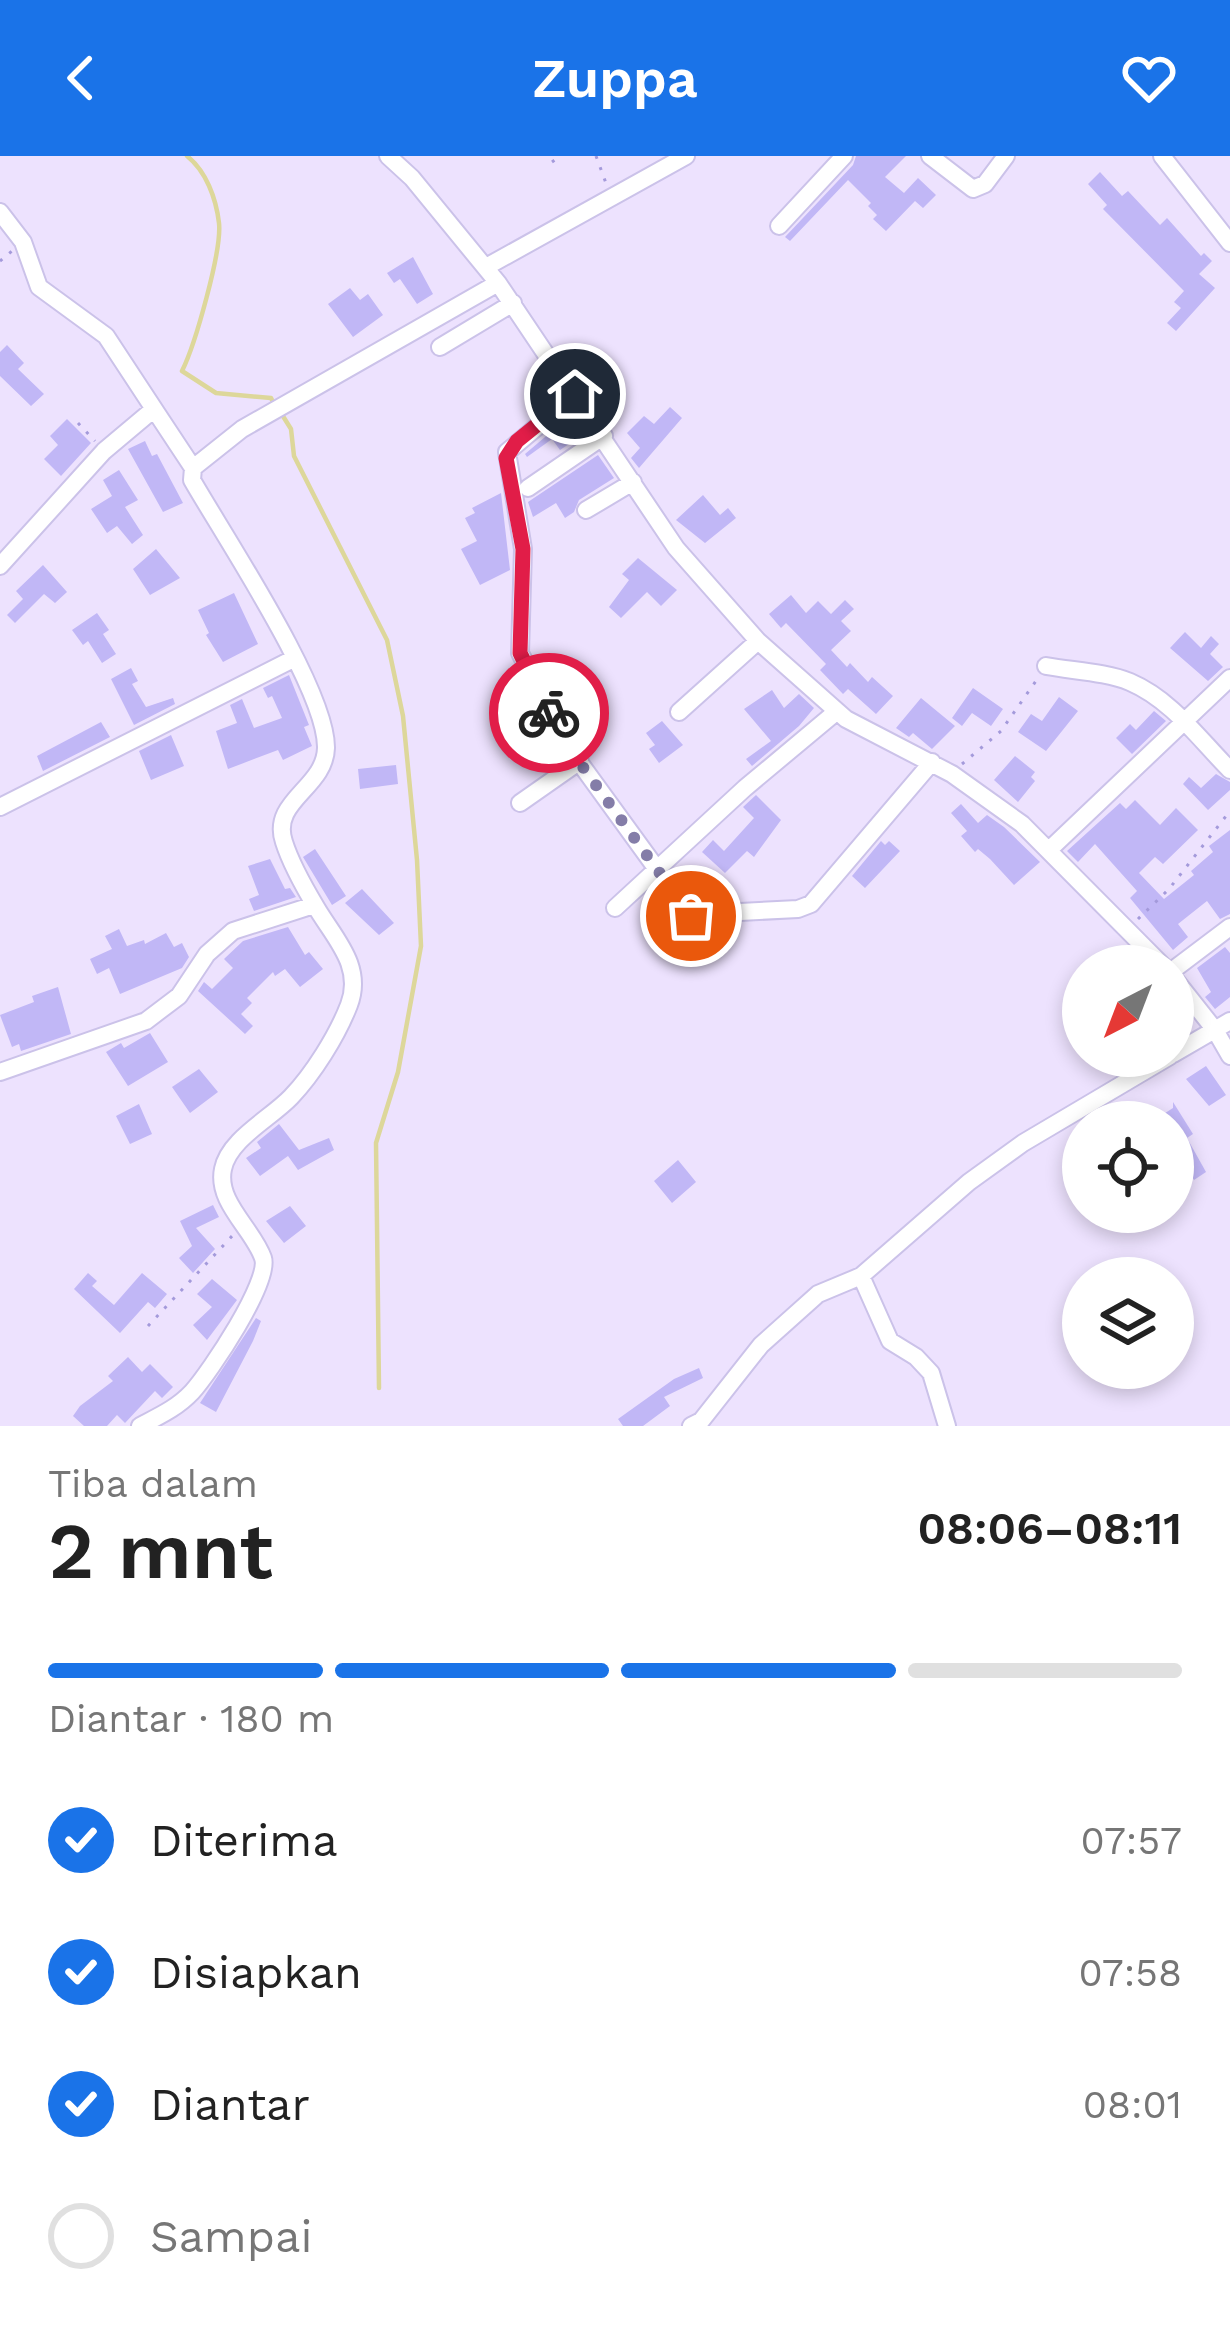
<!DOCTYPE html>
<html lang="id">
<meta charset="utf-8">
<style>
body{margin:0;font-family:"Work Sans",sans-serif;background:#f2f2f2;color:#222;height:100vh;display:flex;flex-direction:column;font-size:45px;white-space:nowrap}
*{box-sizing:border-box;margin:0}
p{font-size:39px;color:#767676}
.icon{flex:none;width:66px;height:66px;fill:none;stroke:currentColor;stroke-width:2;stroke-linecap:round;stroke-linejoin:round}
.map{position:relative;height:1270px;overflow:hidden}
.sheet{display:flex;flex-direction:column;background:#fff;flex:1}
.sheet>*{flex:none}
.needle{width:78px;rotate:222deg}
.tools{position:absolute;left:1062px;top:789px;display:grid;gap:24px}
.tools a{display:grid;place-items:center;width:132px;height:132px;border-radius:50%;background:#fff;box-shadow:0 6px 18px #0003;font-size:60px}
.pin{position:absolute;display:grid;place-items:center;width:102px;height:102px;color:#fff;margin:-51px;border:6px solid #fff;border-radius:50%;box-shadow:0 3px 12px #0007}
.courier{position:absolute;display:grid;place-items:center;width:120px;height:120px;margin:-60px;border:9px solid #e11d48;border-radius:50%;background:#fff;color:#222;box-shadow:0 3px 15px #0007}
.summary em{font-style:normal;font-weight:600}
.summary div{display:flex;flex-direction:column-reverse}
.summary{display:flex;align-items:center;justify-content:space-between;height:204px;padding:0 48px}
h1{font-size:78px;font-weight:600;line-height:90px}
.bar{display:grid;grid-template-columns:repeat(4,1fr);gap:18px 12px;align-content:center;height:144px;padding:0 48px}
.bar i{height:15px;border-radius:9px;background:#e0e0e0}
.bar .active{background:#1a73e8}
.bar p{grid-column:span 4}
ol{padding:0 48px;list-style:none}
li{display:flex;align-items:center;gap:36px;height:132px}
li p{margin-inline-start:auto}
li .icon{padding:12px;border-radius:50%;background:#1a73e8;color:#fff;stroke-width:4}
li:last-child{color:#767676}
li i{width:66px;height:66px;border:6px solid #e0e0e0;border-radius:50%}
header{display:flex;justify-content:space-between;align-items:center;height:156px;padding:0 48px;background:#1a73e8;color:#fff;font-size:54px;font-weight:600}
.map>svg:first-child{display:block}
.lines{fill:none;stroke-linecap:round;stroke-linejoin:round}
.stream{stroke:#ddd79a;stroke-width:4.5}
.building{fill:#c1b7f6}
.minor-casing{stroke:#cbc2e9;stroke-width:20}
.path{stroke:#a49adb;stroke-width:3;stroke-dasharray:3 9;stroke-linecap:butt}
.minor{stroke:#fff;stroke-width:16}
.done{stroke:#847da8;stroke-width:12;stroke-dasharray:0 21.6}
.route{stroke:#e11d48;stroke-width:15}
</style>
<header><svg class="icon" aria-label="back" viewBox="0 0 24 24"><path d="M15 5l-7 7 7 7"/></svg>Zuppa<svg class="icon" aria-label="heart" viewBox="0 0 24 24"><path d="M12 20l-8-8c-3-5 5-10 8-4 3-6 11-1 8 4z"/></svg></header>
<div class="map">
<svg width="1230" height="1270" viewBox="0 0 1230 1270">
<rect width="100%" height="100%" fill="#ede2fe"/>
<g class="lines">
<path class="stream" d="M187,0C206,15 216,42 219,67C222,95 195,189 182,215L216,237L271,242L274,248
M281,257L291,273L294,300L387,484L403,560L417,704L421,790L398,916L376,987L379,1232"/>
</g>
<path class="building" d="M856,0H906L885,21L904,37L918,22L936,39L923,52L915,45L886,75L873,63L877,59L868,50L871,47L848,24L790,85L785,81L853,9Z
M1100,16L1122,40L1128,35L1160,69L1167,62L1201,100L1204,97L1212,105L1199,118L1215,132L1176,175L1167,167L1181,152L1174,146L1184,135L1103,53L1107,49L1088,28Z
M413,101L433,138L417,148L400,123L394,127L387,117Z
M350,132L360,144L368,138L383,159L353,181L328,148Z
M7,189L24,207L18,213L44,238L31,250L0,220V196Z
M670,251L682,262L639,312L631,302L640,292L627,277L644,260L654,268Z
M571,259L584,278L560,294L552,283L527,301L525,298Z
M67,263L91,287L61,320L44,303L58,289L50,280Z
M145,285L152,300L157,298L183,347L163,356L128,293Z
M598,299L614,322L579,344L574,356L565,362L556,347L533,361L528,346Z
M119,314L138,344L125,351L143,379L132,388L117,370L107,377L91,353L112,340L103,324Z
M501,337L510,414L480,429L461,393L477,385L465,362L475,357L472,352Z
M703,339L720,359L728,352L736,362L705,387L676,364Z
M156,393L180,422L150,439L133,413Z
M638,402L677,434L661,450L647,436L621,462L609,451L629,424L622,418Z
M43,409L67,436L55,447L44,438L15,467L7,459L23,443L16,435Z
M234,437L258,488L223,506L206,479L209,477L198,454Z
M791,439L806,457L818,445L831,458L845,444L854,453L841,465L851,475L831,494L847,511L850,507L868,526L872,521L893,540L876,558L848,533L843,538L820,514L826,508L786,467L781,472L769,458Z
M97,457L109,474L103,478L116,498L102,507L88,485L83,489L72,474Z
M1185,476L1201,492L1211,480L1219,488L1210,498L1223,511L1208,525L1170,492Z
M131,512L138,525L132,528L146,551L173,542L175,548L134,569L111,523Z
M289,519L309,569L304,571L312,590L283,604L278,594L228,613L216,575L237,567L230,549L242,543L254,572L282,562L272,540L268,542L263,532Z
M973,532L1003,553L991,570L972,557L962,570L952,562Z
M772,534L784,552L799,538L814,552L799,570L752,610L746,603L771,585L744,553Z
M1059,541L1078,555L1046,595L1018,576L1031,558L1042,565Z
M921,542L955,570L932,593L913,577L909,581L896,572Z
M1154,555L1166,565L1132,598L1116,582L1130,568L1136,574Z
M662,565L683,589L659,607L649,593L655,589L646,577Z
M101,566L110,581L43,615L37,600Z
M171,579L184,610L151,624L139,595Z
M1015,600L1035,616L1031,621L1035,625L1018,646L994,624Z
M396,609L398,628L360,633L358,613Z
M1216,618L1230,626V634L1208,654L1183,628L1189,621L1201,632Z
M756,639L781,664L754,701L747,695L725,717L702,696L713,684L724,695L754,662L743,651Z
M1135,644L1160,669L1176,652L1198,674L1163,708L1155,701L1139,717L1164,743L1194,719L1191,715L1213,696L1209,690L1230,674V758L1220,763L1207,745L1178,768L1188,781L1173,794L1130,742L1137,735L1095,688L1078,706L1067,695L1120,647L1126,653Z
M961,648L978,667L987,659L1004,671L1040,706L1014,729L990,703L978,693L975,696L961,680L967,675L951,657Z
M881,685L885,689L889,685L900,695L865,732L852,720Z
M315,693L346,740L332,749L303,701Z
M270,703L285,733L290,732L296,741L254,755L249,743L259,739L248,710Z
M362,733L394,767L379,779L345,747Z
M288,771L305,799L309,796L323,813L300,831L285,813L275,820L273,816L247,842L252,847L241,858L253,870L245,878L198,835L204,826L212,833L233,812L224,803L243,785Z
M119,773L127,790L144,784L145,788L166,777L174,791L182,787L189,801L182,812L120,838L109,812L97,818L90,803L112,793L105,780Z
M1225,791L1230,797V841L1215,853L1205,841L1211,836L1197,812Z
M58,831L71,878L21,895L19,888L12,891L0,859L34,846L32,840Z
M150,877L168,906L128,930L106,896L121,887L124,892Z
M1206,910L1226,939L1209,950L1186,923Z
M199,913L218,936L190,957L172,931Z
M1173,946L1193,978L1187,982L1206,1016L1194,1024L1187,1013L1182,1016L1179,1010L1173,1014V966H1151L1173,952Z
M139,948L152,978L130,988L116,960Z
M279,968L299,994L329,982L334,994L298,1014L288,1000L260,1020L246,1002L261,992L257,986Z
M678,1004L696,1026L672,1047L654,1025Z
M213,1049L219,1061L196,1072L215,1093L193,1117L179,1102L192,1090L180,1065Z
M290,1050L306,1070L284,1087L266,1065Z
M88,1117L97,1125L92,1130L114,1149L142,1117L167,1138L155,1152L148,1146L120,1177L74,1133Z
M212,1123L237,1144L207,1184L193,1169L212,1151L197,1138Z
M256,1162L261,1165L253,1185L216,1256L200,1247Z
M128,1201L142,1216L150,1208L173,1231L162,1242L155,1235L125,1267L117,1259L107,1270H84L73,1260L80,1250L113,1225L108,1220Z
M699,1212L703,1222L664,1241L670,1250L643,1270H623L618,1263L674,1223Z"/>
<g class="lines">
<defs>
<path id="minor" d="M388,0L412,22L498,127L676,392L758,485L846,563L952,618L1022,668L1163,810
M930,0L973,33L985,28L1006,0
M1162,0L1230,87
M0,56L23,86L39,131L106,180L154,253
M779,70L844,0
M486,111L686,0
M440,191L513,147
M575,239L507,296L523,393L520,497L569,592L691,760L703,767L740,756L798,753L811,748L932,606
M528,332L604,280
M586,354L633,326
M0,410L104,295L154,253L193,312
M1046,510C1073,515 1106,516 1130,526C1172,544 1199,583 1230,614
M679,556L758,485
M520,647L580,605
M0,651L293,503
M1050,693L1230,522
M615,752L745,632L836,556
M1173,814L1230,771
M1173,821L1215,874L1230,900
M1173,898L1230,865
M0,916L146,865L179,840L207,798L233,775L314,749
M861,1120L890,1185L916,1201L931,1217L947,1270
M140,1270C159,1260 177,1252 192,1236C210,1216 271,1125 263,1102C253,1073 216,1046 223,1013C229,983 270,963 291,941C313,918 337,880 349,849C364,810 334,782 316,751C304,731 291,708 284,686C270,645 325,632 326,592C327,534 224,380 192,324L193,312L242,273L498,127
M691,1270L701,1265L761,1189L818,1138L861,1120L969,1026L1023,987L1170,900"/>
</defs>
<use href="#minor" class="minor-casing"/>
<path class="path" d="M596,0L607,30
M552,6L560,0
M0,105L12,95
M78,267L95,285
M962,608L1001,575L1038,522
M1138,763L1169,733L1230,655
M148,1170L234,1078"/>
<use href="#minor" class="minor"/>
</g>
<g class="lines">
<path class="done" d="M549,557L569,592L691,760"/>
<path class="route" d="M549,557L520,497L523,393L506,302L517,285L575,238"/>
</g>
</svg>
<div class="tools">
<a><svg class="needle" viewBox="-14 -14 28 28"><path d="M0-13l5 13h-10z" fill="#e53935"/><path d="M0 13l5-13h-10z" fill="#767676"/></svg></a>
<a><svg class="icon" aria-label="locate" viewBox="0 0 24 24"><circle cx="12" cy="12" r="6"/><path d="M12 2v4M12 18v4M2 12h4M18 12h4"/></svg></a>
<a><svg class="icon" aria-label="layers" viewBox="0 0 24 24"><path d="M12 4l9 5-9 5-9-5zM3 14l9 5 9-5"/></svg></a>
</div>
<div class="pin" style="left:691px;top:760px;background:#ea580c"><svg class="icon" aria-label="bag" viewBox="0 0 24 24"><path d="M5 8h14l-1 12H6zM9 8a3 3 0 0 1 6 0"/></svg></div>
<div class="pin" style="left:575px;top:238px;background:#1f2937"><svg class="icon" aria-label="home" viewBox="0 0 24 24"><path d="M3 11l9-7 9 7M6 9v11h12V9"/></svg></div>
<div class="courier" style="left:549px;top:557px"><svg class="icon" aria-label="bike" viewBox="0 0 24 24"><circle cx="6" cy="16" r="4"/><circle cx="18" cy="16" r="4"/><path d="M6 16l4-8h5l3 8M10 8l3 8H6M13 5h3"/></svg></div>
</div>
<section class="sheet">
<div class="summary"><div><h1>2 mnt</h1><p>Tiba dalam</p></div><em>08:06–08:11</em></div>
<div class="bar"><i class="active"></i><i class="active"></i><i class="active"></i><i></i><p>Diantar · 180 m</p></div>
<ol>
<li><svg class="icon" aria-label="check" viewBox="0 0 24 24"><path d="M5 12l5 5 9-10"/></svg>Diterima<p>07:57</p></li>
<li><svg class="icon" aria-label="check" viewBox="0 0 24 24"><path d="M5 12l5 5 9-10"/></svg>Disiapkan<p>07:58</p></li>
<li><svg class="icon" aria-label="check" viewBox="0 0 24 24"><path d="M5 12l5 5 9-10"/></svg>Diantar<p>08:01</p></li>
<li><i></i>Sampai</li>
</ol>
</section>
